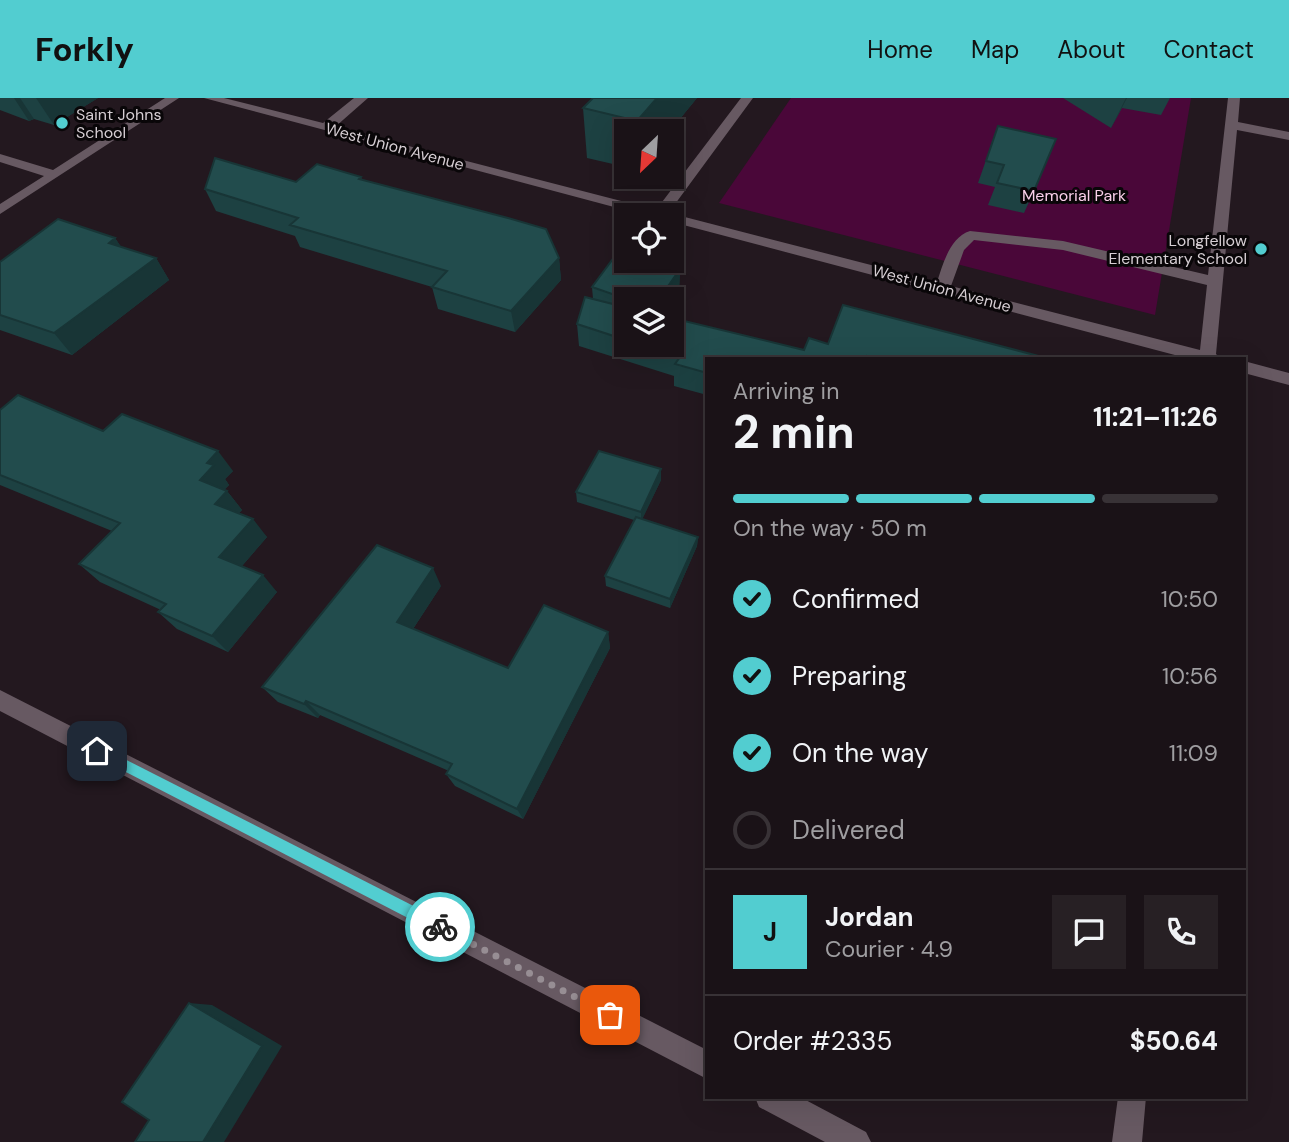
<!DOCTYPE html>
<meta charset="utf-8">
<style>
body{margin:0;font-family:"DM Sans",sans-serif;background:#272024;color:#f1f3f6;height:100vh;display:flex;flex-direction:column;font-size:26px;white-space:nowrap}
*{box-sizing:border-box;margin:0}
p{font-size:23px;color:#9f9ea1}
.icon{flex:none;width:38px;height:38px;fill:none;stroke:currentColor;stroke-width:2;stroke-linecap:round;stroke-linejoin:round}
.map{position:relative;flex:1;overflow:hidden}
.side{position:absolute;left:705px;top:259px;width:541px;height:742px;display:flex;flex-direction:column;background:#1a1217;border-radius:0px;box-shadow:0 7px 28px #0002,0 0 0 2px #383236}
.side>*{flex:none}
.needle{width:46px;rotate:205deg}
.tools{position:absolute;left:614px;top:21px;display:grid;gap:14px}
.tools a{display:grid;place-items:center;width:70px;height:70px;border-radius:0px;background:#1a1217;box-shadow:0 7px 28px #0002,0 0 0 2px #383236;font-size:35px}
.pin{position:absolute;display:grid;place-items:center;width:60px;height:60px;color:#fff;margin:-30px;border-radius:14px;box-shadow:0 4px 10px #0006}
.courier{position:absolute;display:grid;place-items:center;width:70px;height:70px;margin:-35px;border:5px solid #52cdd0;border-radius:50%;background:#fff;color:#222;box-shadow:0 2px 9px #0007}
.overview em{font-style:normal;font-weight:700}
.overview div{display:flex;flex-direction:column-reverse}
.overview{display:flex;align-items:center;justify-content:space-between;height:119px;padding:0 28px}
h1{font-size:46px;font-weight:700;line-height:52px}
.bar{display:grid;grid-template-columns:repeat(4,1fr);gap:10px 7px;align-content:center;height:84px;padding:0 28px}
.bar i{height:9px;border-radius:5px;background:#383236}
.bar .active{background:#52cdd0}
.bar p{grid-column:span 4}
.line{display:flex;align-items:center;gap:18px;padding:0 28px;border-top:2px solid #383236}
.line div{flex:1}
.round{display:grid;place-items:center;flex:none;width:74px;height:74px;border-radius:0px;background:#272024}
ol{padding:0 28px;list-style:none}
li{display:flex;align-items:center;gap:21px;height:77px}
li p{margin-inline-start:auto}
li .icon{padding:7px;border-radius:50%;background:#52cdd0;color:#111;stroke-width:4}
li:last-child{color:#9f9ea1}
li i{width:38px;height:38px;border:4px solid #383236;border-radius:50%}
header{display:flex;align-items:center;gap:42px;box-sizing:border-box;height:98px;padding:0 35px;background:#52cdd0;color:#111}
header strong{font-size:33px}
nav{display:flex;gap:38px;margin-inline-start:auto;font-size:24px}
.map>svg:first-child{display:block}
.green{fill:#4a0739}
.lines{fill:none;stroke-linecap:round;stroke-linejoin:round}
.minor{fill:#675962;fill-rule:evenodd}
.wall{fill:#1d4142;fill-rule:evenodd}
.shaded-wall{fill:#183536}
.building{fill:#224c4d;stroke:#183536;stroke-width:2}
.route{fill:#52cdd0}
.done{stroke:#978e94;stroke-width:7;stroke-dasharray:0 12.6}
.poi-dot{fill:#52cdd0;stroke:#090608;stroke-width:2.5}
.labels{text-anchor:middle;stroke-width:6;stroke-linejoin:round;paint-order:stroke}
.far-poi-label{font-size:16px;fill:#d6ced3;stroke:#090608;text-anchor:start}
.far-street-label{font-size:16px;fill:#d6ced3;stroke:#090608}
.far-park-label{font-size:16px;fill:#fad0ea;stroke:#090608}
</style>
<header>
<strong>Forkly</strong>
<nav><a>Home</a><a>Map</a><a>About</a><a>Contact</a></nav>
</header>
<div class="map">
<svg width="1289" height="1044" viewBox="0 0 1289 1044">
<rect width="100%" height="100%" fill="#23181f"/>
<path class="green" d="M791,0H1191L1155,217L719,105Z"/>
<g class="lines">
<path class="minor" d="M165,0H179L0,116V106L44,78L0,64V56L53,72Z
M204,0H224L323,25L354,0H368L335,29L656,112L741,0H753L667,117H677L937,184C943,166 950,139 970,133L1063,143L1208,177L1228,0H1240L1238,24L1289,34V42L1237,32L1216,256L1221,261H1190L672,124V117H644ZM974,142L1063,152L1207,187L1200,252L951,188L964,152Z
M1244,263L1289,275V287L1244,275Z
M0,592L707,952V981L0,613Z
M755,999H800L866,1034L871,1044H825L759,1009Z
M1118,999H1146L1142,1044H1112Z"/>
</g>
<path class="wall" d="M0,0H98L54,27L34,21L29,23L0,12Z
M593,0H697L670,33H626V69L587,60L583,10Z
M1063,0H1170L1161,17L1122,10L1111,30Z
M998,28L1034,93L1024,115L988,107L995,89L978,85Z
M361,79L362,82L559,160L561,182L515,234L438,211L432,189L300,149L295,138L216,113L205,91Z
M115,140L121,149L156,160L169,182L72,257L0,232V164Z
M680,171L679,193L672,203L675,205L674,221L804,252L828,246L1050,261H707V297L674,288V278L579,248L577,226L593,201L592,189ZM626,201L672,247H626Z
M0,312L103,333L233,373L225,381L229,387L224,392L227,393L242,412L239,415L267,439L242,468L277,494L228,554L177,531L158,514L161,512L100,484L79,466L112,433L0,387Z
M661,382L642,421L698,439L697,448L670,510L606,488L605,478L634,422L577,404L576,394Z
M441,488L413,531L508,570L608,534L610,550L523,721L455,688L446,676L449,673L320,617L318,620L278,604L262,589Z"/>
<path class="shaded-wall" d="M14,0H20L34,21L29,23Z
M36,0H98L54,27Z
M657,0H697L670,33H637V23Z
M1126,0H1127L1111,30Z
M115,140L130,162L109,145Z
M156,160L169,182L72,257L54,235Z
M559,160L561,182L515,234L511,213Z
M680,171L679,193L672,203V201H662V197Z
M675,205L674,226L672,229V209Z
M218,353L233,373L225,381L229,387L215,401L200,382L207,365Z
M661,371V382L641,424V414Z
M227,393L242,412L230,425L215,406Z
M253,421L267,439L235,476L219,459Z
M698,439L697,448L670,510V501Z
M433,470L441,488L407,540L397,524Z
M263,477L277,494L228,554L212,538Z
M608,534L610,550L523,721L517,711Z
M306,603L320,617L318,620L304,606Z
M189,905L212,907L282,948L224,1044H203Z"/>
<path class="building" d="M593,0H657L637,23L583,10Z
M998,28L1056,41L1034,93L997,85L1004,67L986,63Z
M215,60L296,84L317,66L361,79L359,81L508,120L546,131L559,160L511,213L432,189L447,173L290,127L298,120L205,91Z
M58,121L115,140L109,145L156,160L54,235L0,217V164Z
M618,154L626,156V163H650L680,171L662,197L669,201H626V242L577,226L585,199L613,206L618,198L592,189Z
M843,207L1050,261H878L867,258L865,261H707V275L675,266L680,259L642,247H672V220L804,252L809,240L828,246Z
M18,297L103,333L122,316L218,353L207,365L214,367L200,382L227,393L215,406L253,421L219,459L263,477L212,538L158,514L166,506L79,466L120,425L0,377V312Z
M599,353L661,371L641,414L576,394Z
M636,419L698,439L670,501L605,478Z
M377,447L433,470L397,524L508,570L544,507L608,534L517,711L446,676L452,666L306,603L304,606L262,589Z
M189,905L262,948L203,1044H135L149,1022L122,1004Z"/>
<path class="route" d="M97,647L445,824V834H435L93,657L91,653Z"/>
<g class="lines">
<path class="done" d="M440,829L610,917"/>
</g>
<g class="poi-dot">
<circle cx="62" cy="25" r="7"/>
<circle cx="1261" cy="151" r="7"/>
</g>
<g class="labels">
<g class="far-poi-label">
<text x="76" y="22">Saint Johns<tspan x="76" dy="18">School</tspan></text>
<text x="1247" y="148" text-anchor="end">Longfellow<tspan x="1247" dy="18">Elementary School</tspan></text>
</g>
<g class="far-street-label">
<text transform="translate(395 48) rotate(15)" y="6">West Union Avenue</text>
<text transform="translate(942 190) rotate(15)" y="6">West Union Avenue</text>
</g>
<g class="far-park-label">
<text x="1074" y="103">Memorial Park</text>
</g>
</g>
</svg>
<div class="tools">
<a><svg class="needle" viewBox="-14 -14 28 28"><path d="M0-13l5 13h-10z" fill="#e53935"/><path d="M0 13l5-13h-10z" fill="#9f9ea1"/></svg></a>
<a><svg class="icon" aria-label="locate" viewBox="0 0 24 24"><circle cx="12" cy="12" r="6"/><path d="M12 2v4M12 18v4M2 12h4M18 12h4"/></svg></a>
<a><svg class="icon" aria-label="layers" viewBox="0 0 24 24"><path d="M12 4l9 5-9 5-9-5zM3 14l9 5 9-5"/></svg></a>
</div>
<div class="pin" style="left:610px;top:917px;background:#ea580c"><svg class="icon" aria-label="bag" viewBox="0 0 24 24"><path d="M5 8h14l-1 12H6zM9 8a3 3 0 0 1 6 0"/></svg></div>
<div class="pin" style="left:97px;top:653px;background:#1f2937"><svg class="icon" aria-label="home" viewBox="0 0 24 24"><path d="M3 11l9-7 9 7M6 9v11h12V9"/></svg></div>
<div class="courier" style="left:440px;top:829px"><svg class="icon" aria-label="bike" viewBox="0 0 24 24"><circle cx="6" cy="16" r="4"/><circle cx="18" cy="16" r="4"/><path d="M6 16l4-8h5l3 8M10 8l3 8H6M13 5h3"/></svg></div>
<section class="side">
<div class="overview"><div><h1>2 min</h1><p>Arriving in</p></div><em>11:21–11:26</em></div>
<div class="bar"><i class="active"></i><i class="active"></i><i class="active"></i><i></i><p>On the way · 50 m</p></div>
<ol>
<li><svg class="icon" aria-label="check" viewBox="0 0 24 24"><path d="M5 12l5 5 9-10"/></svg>Confirmed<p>10:50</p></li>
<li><svg class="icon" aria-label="check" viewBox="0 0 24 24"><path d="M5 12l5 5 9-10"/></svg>Preparing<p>10:56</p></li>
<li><svg class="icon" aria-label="check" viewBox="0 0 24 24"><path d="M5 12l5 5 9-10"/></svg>On the way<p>11:09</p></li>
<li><i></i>Delivered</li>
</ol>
<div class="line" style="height:126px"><b class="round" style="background:#52cdd0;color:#111">J</b><div><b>Jordan</b><p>Courier · 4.9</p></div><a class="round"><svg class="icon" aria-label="chat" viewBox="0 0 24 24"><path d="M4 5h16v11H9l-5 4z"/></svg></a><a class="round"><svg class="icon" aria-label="phone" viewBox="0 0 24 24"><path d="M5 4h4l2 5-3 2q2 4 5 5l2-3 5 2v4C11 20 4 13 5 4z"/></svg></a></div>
<div class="line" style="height:91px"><div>Order #2335</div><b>$50.64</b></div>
</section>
</div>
